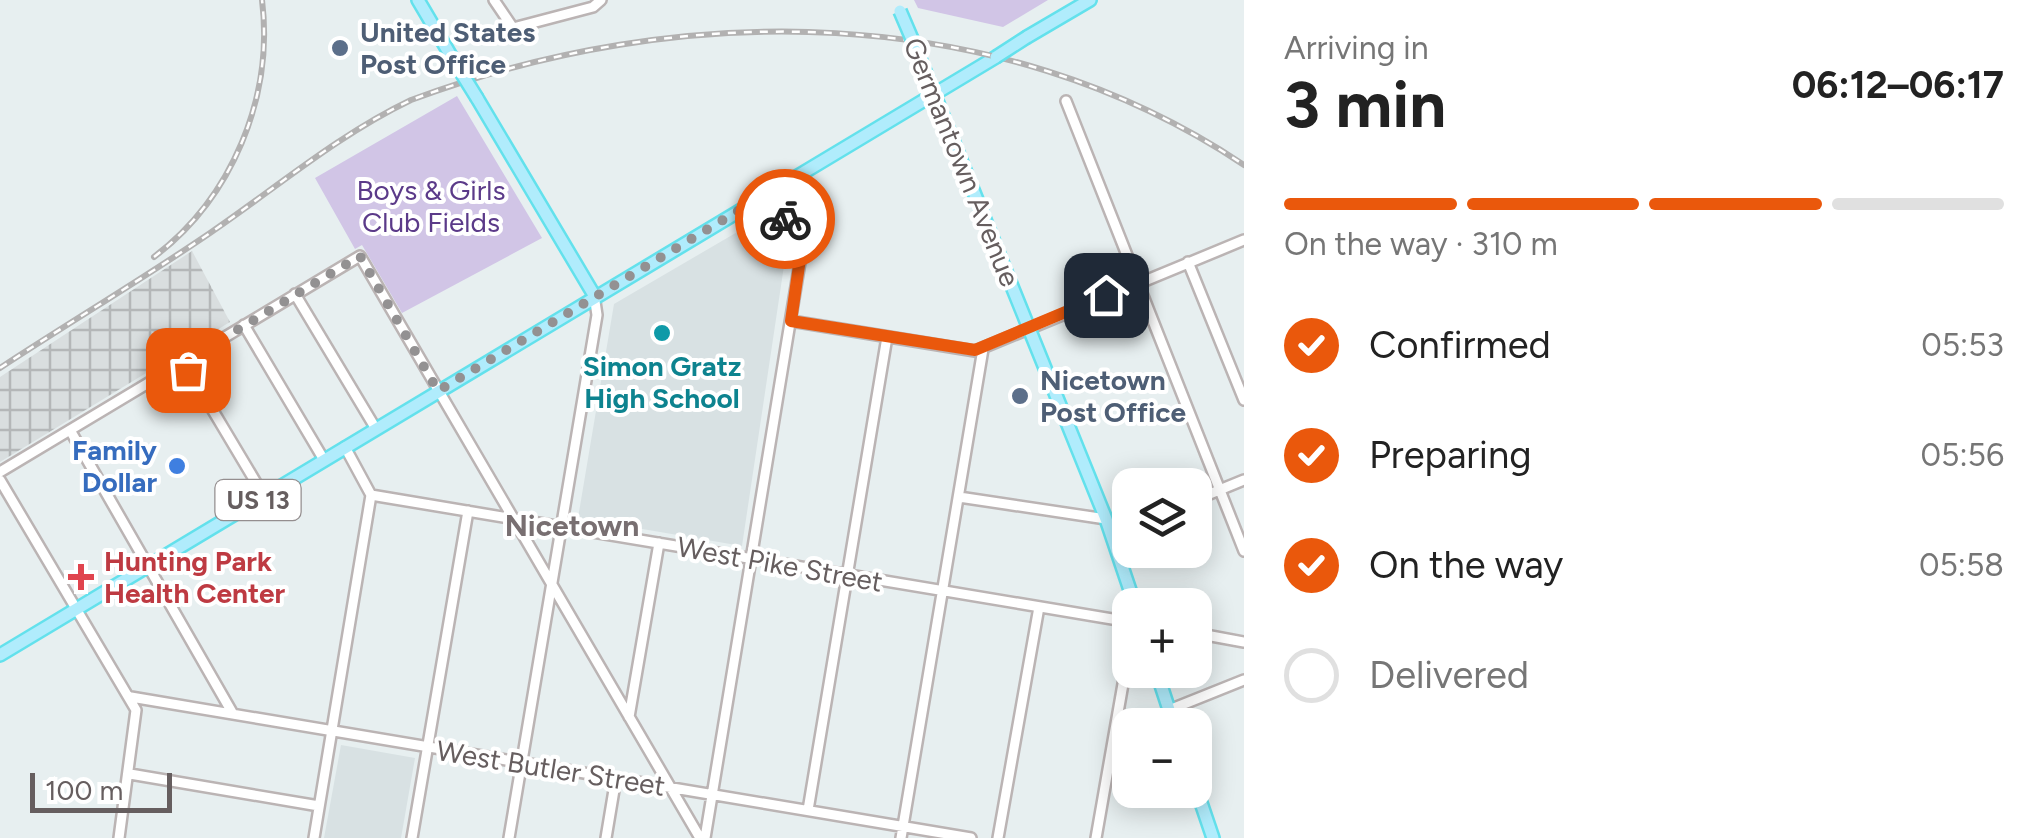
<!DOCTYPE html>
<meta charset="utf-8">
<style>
body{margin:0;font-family:Figtree,sans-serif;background:#f2f2f2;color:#222;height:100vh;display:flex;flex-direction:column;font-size:38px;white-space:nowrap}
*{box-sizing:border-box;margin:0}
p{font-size:32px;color:#767676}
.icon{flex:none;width:55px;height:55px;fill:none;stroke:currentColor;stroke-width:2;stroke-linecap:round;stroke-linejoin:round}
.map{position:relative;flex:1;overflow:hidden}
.drawer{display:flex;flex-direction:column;background:#fff;width:800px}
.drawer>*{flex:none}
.fabs{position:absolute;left:1112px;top:468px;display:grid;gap:20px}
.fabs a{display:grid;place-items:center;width:100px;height:100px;border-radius:20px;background:#fff;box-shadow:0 5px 25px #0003;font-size:50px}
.scale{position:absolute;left:30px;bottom:25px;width:142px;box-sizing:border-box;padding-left:10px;border:5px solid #665e5f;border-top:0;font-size:28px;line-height:35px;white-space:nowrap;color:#665e5f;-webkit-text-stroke:8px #fff;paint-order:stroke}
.pin{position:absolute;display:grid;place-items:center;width:85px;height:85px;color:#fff;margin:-42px;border-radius:20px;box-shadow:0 5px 15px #0006}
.courier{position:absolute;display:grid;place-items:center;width:100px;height:100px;margin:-50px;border:8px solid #ea580c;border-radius:50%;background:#fff;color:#222;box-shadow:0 2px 12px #0007}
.headline em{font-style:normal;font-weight:700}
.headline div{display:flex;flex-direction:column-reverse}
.headline{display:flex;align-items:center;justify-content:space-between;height:170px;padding:0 40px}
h1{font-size:65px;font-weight:700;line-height:75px}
.bar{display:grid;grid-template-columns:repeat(4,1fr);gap:15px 10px;align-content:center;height:120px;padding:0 40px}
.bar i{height:12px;border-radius:8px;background:#e0e0e0}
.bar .on{background:#ea580c}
.bar p{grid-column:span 4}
ol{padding:0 40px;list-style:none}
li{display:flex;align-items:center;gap:30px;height:110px}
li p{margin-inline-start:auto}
li .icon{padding:10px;border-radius:50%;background:#ea580c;color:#fff;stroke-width:4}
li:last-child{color:#767676}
li i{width:55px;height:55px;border:5px solid #e0e0e0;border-radius:50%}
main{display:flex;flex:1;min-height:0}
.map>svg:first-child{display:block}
.industrial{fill:url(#industrial-grid)}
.education{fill:#d8e1e3}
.green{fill:#d1c5e6}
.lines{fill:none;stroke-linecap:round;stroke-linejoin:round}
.minor-casing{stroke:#bbb4b4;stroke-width:14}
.major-casing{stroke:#63e1ec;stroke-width:16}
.minor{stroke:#fff;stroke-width:9}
.major{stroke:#b0ecfc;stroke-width:11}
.rail-casing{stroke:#b2b1b1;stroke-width:6}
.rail{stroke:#fff;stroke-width:2.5;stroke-dasharray:8;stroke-linecap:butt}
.major-bridge-casing{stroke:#63e1ec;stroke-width:16;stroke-linecap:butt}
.major-bridge{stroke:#b0ecfc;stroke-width:11}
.done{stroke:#939192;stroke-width:10;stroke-dasharray:0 18}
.route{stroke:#ea580c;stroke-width:12}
.service-dot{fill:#5c6f8a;stroke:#fff;stroke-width:4}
.culture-dot{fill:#0f9aa8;stroke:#fff;stroke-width:4}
.shop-dot{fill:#3f7fe0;stroke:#fff;stroke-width:4}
.health-dot{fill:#e0444e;stroke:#fff;stroke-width:4}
.labels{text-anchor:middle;stroke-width:8;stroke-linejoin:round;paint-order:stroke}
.shield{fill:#fff;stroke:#948e8f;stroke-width:2.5}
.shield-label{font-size:25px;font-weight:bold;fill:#665e5f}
.service-label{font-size:28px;font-weight:bold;fill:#4e5e75;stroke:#fff;text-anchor:start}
.street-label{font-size:28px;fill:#665e5f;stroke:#fff}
.park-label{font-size:28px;fill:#5b3a89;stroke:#fff}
.culture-label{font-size:28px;font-weight:bold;fill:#0d838f;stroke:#fff}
.shop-label{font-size:28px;font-weight:bold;fill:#366cbe;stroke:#fff;text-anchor:end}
.health-label{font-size:28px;font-weight:bold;fill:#be3a42;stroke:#fff;text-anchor:start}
.neighbourhood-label{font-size:30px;font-weight:bold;fill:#786f71;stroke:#fff}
</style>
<main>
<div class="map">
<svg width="1244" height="838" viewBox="0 0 1244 838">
<defs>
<pattern id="industrial-grid" width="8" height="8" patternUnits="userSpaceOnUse" patternTransform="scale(2.5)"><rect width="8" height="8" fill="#d9dedf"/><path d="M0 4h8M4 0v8" fill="none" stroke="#b4b7b8"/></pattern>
</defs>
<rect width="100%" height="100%" fill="#e7eff0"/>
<path class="industrial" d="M192,251L230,322L0,462V377Z"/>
<path class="education" d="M763,217L785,259L742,546L578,518L614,304Z
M341,745L415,758L401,838H324Z"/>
<path class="green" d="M914,0H1048L1003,27L918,8Z
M457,96L542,238L402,313L362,245L355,249L315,178Z"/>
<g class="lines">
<defs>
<path id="minor" d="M494,0L513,28L593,7L601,0
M1066,101L1244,551
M1188,262L1244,400
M295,294L376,429
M791,321L975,351L1244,240
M244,325L324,460
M184,362L264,496
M70,430L233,714
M0,472L360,256L700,838
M0,480L136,710L119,838
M371,495L1130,622
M959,497L1106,519
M1195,500L1244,480
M1112,535L1130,527
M1195,633L1244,642
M131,697L971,838
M1169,710L1244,680
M629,717L659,543
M130,774L319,806
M808,810L887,337
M314,838L371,495L345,447
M412,838L468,511
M509,838L597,315L594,295
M606,838L616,778
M705,838L801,256L795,236L768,193
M901,838L983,349
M998,838L1039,607
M1096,838L1130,644"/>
<path id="major" d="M418,0L454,61
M1027,37L1090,0
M912,39L1106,519L1135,605
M477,98L594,295
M0,655L996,57
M1156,670L1174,725
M1195,785L1213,838"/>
</defs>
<use href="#minor" class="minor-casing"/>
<use href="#major" class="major-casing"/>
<use href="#minor" class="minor"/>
<use href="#major" class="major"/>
<defs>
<path id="rail" d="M154,257C232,198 274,97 262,0
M0,368C70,322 141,280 210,233C276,188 338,135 411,100C680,0 997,0 1244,165"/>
</defs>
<use href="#rail" class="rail-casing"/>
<use href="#rail" class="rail"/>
<defs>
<path id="major-bridge" d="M900,11L912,39
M996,57L1027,37
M454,61L477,98"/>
</defs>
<use href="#major-bridge" class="major-bridge-casing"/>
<use href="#major-bridge" class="major-bridge"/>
</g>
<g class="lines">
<path class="done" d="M188,370L184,362L360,256L438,391L768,193L785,219"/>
<path class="route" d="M785,219L801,252L791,321L975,350L1106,295"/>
</g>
<g class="service-dot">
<circle cx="340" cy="48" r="10"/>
<circle cx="1020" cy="396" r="10"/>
</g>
<circle class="culture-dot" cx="662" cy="333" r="10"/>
<circle class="shop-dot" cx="177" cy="466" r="10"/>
<path class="health-dot" d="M76 562h10v10h10v10h-10v10h-10v-10h-10v-10h10z"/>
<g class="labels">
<rect class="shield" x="215.5" y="480" width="85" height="40" rx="8"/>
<g class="shield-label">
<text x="258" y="509">US 13</text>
</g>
<g class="service-label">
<text x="360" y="42">United States<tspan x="360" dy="32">Post Office</tspan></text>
<text x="1040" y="390">Nicetown<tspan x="1040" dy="32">Post Office</tspan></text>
</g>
<g class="street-label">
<text transform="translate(962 162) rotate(68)" y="10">Germantown Avenue</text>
<text transform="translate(780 564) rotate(10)" y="10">West Pike Street</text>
<text transform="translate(551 768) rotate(9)" y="10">West Butler Street</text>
</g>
<g class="park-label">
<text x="431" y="200">Boys &amp; Girls<tspan x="431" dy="32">Club Fields</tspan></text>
</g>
<g class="culture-label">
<text x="662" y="376">Simon Gratz<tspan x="662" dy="32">High School</tspan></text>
</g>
<g class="shop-label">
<text x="157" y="460">Family<tspan x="157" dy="32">Dollar</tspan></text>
</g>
<g class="health-label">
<text x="104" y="571">Hunting Park<tspan x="104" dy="32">Health Center</tspan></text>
</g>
<g class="neighbourhood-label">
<text x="572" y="536">Nicetown</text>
</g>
</g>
</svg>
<div class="fabs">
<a><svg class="icon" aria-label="layers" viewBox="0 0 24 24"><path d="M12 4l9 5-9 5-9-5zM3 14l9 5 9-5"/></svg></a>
<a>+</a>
<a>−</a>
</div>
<div class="scale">100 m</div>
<div class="pin" style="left:188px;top:370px;background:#ea580c"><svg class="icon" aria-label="bag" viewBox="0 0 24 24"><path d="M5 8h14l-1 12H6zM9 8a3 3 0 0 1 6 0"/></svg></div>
<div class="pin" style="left:1106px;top:295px;background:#1f2937"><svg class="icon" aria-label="home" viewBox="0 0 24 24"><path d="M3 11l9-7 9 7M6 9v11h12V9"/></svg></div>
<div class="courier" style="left:785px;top:219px"><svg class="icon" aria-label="bike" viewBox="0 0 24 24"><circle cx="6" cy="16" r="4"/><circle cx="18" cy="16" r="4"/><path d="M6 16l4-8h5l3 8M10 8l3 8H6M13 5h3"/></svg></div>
</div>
<section class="drawer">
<div class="headline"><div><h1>3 min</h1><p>Arriving in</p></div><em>06:12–06:17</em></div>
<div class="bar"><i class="on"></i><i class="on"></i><i class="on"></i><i></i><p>On the way · 310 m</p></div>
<ol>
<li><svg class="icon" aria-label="check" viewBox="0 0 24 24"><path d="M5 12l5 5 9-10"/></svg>Confirmed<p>05:53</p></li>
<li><svg class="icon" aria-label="check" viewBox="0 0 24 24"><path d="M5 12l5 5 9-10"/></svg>Preparing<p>05:56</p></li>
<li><svg class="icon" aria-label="check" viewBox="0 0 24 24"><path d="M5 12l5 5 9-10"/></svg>On the way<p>05:58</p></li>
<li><i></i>Delivered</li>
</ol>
</section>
</main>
